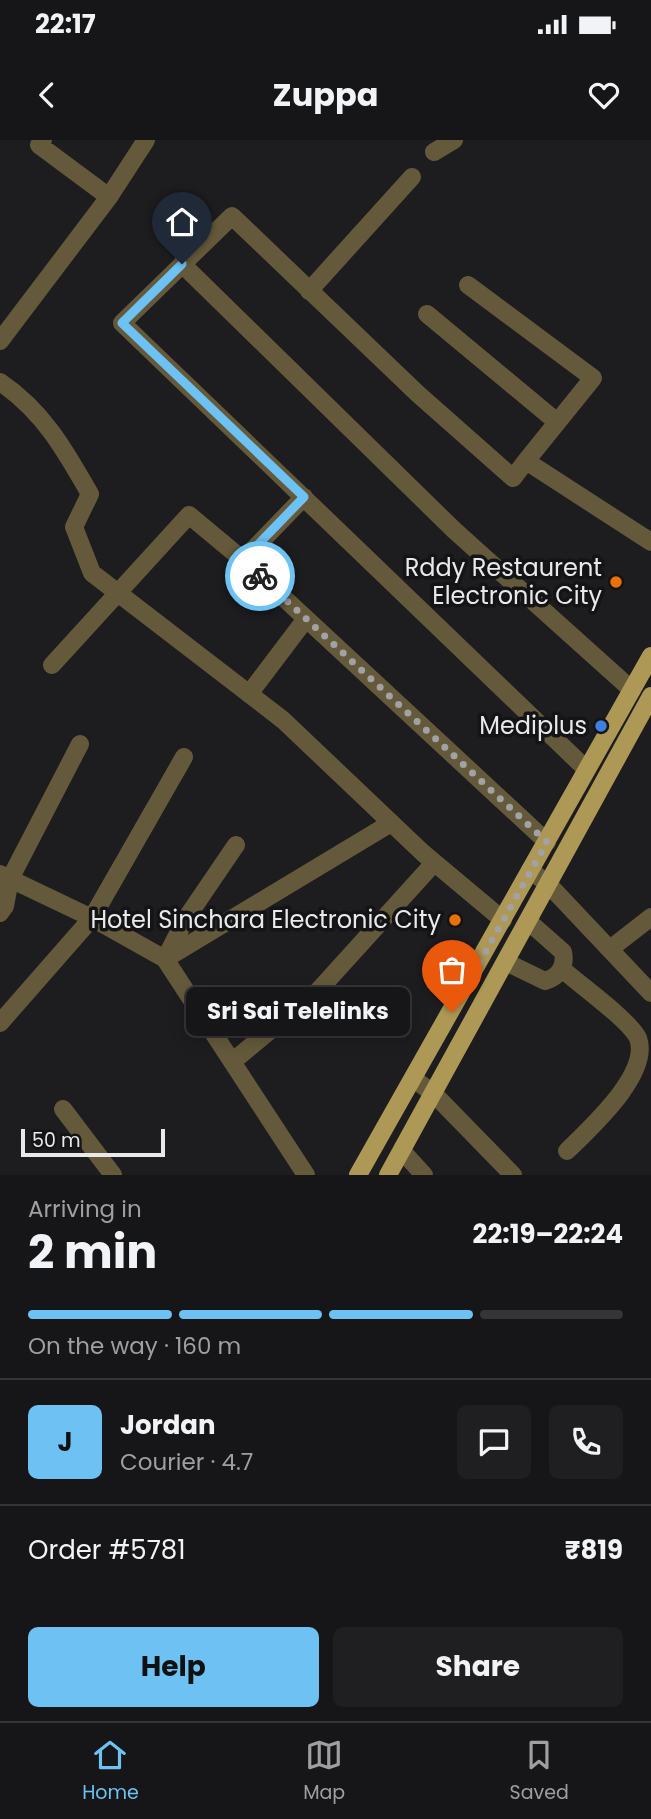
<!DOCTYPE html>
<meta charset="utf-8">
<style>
body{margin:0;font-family:Poppins,sans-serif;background:#1f1e20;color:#f1f3f6;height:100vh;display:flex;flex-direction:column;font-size:26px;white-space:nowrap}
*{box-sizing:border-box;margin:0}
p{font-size:23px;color:#9e9fa1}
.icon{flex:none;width:38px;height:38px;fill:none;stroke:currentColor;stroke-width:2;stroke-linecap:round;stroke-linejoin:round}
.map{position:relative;height:1035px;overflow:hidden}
.side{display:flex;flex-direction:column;background:#161517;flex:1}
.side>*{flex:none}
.scale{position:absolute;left:21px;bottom:18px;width:144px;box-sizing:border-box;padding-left:7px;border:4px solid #e9e8eb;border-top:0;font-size:19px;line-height:24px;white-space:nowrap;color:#e9e8eb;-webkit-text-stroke:5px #141316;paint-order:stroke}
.pin{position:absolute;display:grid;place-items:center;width:60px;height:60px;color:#fff;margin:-72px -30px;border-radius:50% 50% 50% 0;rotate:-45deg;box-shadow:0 0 7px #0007}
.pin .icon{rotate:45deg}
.courier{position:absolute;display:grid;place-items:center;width:70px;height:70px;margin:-35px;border:5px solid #6dc2f3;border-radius:50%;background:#fff;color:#222;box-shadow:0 2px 9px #0007}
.bubble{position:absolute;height:49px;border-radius:10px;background:#161517;box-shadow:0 4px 18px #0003,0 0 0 2px #353436;font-size:23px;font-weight:700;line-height:49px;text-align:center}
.overview em{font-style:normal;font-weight:700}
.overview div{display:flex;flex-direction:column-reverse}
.overview{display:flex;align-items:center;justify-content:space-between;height:119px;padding:0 28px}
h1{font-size:46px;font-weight:700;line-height:52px}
.bar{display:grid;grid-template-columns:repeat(4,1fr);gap:10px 7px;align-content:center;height:84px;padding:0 28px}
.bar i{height:9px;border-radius:5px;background:#353436}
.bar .active{background:#6dc2f3}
.bar p{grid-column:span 4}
.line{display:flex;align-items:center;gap:18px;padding:0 28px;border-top:2px solid #353436}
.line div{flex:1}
.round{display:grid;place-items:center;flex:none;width:74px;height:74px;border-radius:10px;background:#1f1e20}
.primary-button{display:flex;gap:14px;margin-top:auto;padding:14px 28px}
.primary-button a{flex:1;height:80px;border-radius:10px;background:#6dc2f3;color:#111;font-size:28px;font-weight:700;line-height:80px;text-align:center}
.primary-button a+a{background:#1f1e20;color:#f1f3f6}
.status{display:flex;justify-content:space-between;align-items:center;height:49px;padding:0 35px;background:#161517;direction:ltr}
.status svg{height:19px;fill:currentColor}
header{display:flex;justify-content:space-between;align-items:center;height:91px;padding:0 28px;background:#161517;font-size:32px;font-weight:700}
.tab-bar{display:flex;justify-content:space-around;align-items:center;height:98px;border-top:2px solid #353436;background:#161517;font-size:19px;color:#9e9fa1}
.tab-bar a{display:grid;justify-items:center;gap:4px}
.tab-bar .active{color:#6dc2f3}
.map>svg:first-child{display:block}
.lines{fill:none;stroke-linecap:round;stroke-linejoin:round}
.minor{stroke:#645a3b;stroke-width:18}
.major{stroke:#ad9855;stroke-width:18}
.done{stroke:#a2a1a4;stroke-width:7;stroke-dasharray:0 12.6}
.route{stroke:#6dc2f3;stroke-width:9}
.food-dot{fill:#e8710a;stroke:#141316;stroke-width:2.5}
.shop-dot{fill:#3f7fe0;stroke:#141316;stroke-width:2.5}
.labels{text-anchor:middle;stroke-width:7;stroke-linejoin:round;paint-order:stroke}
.poi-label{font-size:24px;fill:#e9e8eb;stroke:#141316;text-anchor:end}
</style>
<div class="status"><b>22:17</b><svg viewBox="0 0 49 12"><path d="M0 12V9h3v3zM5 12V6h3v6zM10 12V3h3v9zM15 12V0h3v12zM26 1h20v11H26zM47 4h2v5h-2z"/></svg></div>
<header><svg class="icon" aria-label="back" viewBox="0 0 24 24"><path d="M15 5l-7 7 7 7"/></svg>Zuppa<svg class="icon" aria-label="heart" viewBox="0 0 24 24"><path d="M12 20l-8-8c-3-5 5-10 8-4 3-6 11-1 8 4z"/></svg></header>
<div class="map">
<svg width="651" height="1035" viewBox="0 0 651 1035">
<rect width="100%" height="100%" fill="#1d1c1f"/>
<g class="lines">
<path class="minor" d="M43,0L39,5L109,57
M434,12L454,0
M182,124L454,390L632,550
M468,145L593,238L526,321
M309,151L412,37
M427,174L557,282
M0,201L109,57L146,0
M0,242C43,271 65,310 90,354L74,387L92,433L283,580L423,713L503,780
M304,357L243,420L547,702
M52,525L189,375L243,420
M249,554L305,480
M586,629L122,183L232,76L418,254L513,338L526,321L651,402
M530,730L549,745L651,853
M0,734L92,778L165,819L306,1035
M0,773L5,766L10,739L80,604
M610,809L651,777
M165,819L391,683
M165,819L185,780L236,705
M506,822L545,841C559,837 566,826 563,812L529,782
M562,829C580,845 628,879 638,898C651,934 590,988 567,1011
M0,883L92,778L184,617
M232,922L286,877L298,873L434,723
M414,939L434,954L513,1035
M63,969L113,1035
M403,1012L424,1035"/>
<path class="major" d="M358,1035L651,516
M388,1035L651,556"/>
</g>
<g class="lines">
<path class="done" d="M260,436L547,702L452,872"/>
<path class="route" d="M182,124L122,183L304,357L243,420L260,436"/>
</g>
<g class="food-dot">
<circle cx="616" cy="442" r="7"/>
<circle cx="455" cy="780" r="7"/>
</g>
<circle class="shop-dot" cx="601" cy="586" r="7"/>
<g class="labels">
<g class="poi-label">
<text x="602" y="436">Rddy Restaurent<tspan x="602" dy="28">Electronic City</tspan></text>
<text x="587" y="594">Mediplus</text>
<text x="441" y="788">Hotel Sinchara Electronic City</text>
</g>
</g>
</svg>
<div class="scale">50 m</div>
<div class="pin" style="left:452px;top:872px;background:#ea580c"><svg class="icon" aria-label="bag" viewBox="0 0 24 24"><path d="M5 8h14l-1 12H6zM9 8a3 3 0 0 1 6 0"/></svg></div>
<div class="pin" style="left:182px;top:124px;background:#1f2937"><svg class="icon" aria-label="home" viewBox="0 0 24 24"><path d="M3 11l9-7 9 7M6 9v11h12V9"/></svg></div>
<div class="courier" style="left:260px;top:436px"><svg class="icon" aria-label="bike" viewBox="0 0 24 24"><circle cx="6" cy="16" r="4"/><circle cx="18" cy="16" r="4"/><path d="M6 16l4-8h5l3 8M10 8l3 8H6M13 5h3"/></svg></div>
<div class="bubble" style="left:186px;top:847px;width:224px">Sri Sai Telelinks</div>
</div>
<section class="side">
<div class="overview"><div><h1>2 min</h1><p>Arriving in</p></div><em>22:19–22:24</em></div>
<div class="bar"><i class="active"></i><i class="active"></i><i class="active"></i><i></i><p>On the way · 160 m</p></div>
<div class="line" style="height:126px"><b class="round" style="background:#6dc2f3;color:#111">J</b><div><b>Jordan</b><p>Courier · 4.7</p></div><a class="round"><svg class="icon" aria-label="chat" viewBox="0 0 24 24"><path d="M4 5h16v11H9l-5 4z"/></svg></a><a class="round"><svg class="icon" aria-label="phone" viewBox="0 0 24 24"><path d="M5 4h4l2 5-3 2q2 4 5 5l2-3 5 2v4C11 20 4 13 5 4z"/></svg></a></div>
<div class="line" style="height:91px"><div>Order #5781</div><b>₹819</b></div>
<div class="primary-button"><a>Help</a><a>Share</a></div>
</section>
<nav class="tab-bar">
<a class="active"><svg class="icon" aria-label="home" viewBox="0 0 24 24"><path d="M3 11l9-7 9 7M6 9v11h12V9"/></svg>Home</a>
<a><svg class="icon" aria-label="map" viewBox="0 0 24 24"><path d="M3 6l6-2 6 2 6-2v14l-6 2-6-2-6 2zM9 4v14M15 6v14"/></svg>Map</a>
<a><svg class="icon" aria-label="saved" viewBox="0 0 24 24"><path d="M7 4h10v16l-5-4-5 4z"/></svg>Saved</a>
</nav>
